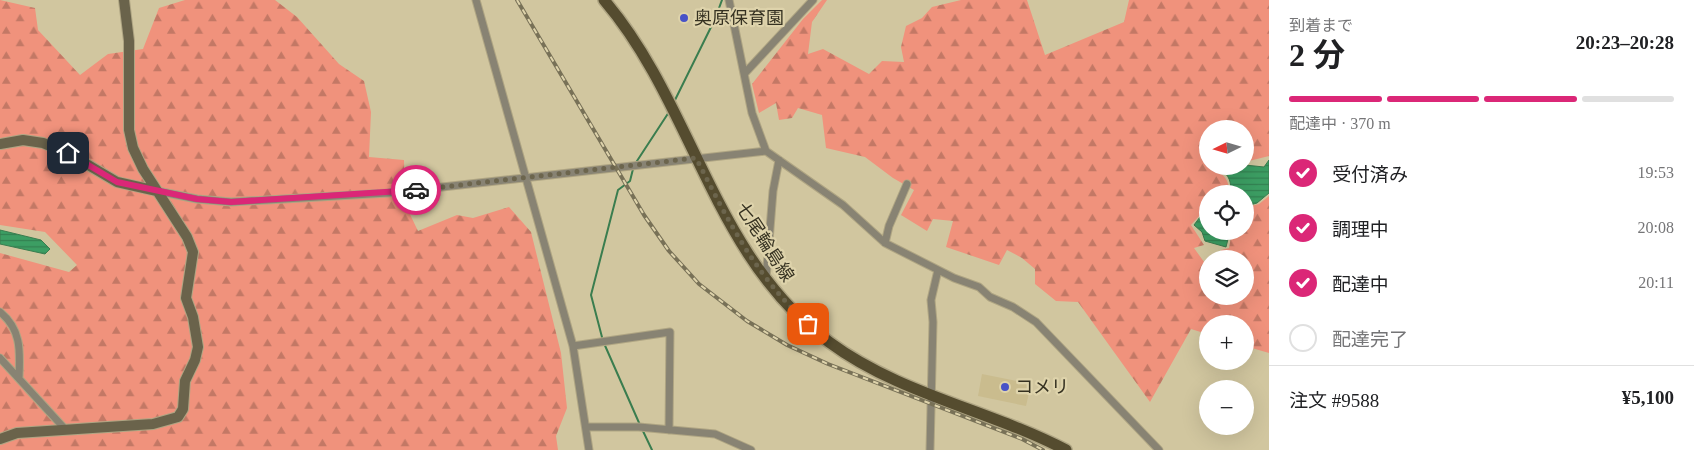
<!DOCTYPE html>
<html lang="ja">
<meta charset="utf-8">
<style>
body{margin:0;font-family:"Times New Roman","Noto Sans JP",serif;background:#f2f2f2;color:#202124;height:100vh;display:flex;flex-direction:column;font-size:19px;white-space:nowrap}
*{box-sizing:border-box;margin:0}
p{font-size:16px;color:#757577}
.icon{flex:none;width:28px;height:28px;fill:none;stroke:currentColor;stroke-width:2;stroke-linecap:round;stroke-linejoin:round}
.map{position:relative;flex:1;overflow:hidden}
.drawer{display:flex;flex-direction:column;background:#fff;width:425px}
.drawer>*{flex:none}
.needle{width:32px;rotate:265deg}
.controls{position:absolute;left:1199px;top:120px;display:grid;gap:10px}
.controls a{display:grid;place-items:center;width:55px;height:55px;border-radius:50%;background:#fff;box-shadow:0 5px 20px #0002;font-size:25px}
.pin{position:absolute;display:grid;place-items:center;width:42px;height:42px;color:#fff;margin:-21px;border-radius:10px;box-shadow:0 2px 8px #0006}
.courier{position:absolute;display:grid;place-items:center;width:50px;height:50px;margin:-25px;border:4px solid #db2777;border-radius:50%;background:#fff;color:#222;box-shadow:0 1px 6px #0007}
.head em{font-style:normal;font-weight:700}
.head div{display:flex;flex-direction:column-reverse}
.head{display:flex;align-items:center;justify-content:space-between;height:85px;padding:0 20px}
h1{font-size:32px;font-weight:700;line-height:38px}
.bar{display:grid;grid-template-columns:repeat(4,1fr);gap:8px 5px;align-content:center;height:60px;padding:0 20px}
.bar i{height:6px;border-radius:4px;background:#e0e0e0}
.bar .selected{background:#db2777}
.bar p{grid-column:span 4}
.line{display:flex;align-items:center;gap:12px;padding:0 20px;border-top:1px solid #e0e0e0}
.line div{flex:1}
ol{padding:0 20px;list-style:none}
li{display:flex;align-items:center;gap:15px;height:55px}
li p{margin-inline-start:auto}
li .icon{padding:5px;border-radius:50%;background:#db2777;color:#fff;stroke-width:4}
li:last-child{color:#757577}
li i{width:28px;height:28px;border:2px solid #e0e0e0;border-radius:50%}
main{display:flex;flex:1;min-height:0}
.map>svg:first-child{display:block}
.built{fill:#cabc8e}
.forest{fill:url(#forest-firs)}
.water{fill:url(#water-rules);stroke:#3a7d4f}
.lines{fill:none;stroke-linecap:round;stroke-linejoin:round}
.stream{stroke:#3a7d4f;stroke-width:2}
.street-casing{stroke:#afa583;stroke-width:9}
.secondary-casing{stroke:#afa583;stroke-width:12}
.primary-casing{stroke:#afa583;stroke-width:14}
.street{stroke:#888373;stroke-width:7}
.secondary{stroke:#6a634b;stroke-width:10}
.primary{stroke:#554c2f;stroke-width:11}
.rail-casing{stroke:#787157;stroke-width:4}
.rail{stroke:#ded3ab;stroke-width:2;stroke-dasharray:5.5;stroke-linecap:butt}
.done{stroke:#6c654d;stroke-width:5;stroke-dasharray:0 9}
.route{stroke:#db2777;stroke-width:6}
.poi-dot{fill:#4752c7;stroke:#ded3ab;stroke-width:2}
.labels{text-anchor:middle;stroke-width:4.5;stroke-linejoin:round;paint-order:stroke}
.poi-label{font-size:18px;fill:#353121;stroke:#ded3ab;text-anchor:start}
.street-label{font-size:18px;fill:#353121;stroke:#ded3ab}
</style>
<main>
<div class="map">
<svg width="1269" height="450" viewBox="0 0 1269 450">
<defs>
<pattern id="forest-firs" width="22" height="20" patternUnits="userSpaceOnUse" patternTransform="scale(1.25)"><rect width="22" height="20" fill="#f0927c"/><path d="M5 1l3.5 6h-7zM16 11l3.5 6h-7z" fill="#c37865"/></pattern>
<pattern id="water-rules" width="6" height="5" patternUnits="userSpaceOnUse" patternTransform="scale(1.25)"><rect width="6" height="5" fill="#3c9e63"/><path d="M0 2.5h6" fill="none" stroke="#338151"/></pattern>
</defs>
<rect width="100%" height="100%" fill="#d1c69f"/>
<path class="built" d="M982,374L1031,384L1026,406L978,396Z"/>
<path class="forest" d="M0,0L35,8L38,30L80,75L108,54L143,49L159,8L185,0H275L297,17L339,64L364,81L371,112L369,157L404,160L405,204L418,231L457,215L473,218L509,207L531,232L561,353L567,408L556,436L558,450H0V253L69,272L77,265L45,232L0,225Z
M822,0H827L812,22L808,54L823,49L869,74L882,61L904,62L901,47L906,26L922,18L932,7L961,0H1027L1045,55L1124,22L1129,0H1269V156L1245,162V129H1208V166H1218L1217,171C1227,177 1229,182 1229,194H1208L1207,212L1200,215L1191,225L1204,245L1194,248L1207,266L1208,296H1245V259H1223L1221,250L1229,248L1232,231H1245V219L1251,206L1259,204L1269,196V353L1245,346V324H1208L1207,334L1191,329L1150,402L1078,302L1056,301L1035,284V269L1022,258L1007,250L999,265L946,247L953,221L933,219L927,231L901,215L914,190L893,178L865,157L826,148L822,115L798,108L792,118L779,120L776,103L759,113L752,84L803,19Z"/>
<path class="water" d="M1269,160V193L1257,203L1250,205L1245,214V194H1231C1231,181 1230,176 1219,168L1245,165L1264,167Z
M1207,215L1208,231H1230L1226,247L1205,241L1202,232L1194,225L1200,217Z
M0,230L41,240L50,249L45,254L0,244Z"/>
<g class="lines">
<path class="stream" d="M674,102L715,19L722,0
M635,164L669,112
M633,169L630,181L618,190L591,295L603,341L640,425
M642,429L652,450"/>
<defs>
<path id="street" d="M476,0L573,346L589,450
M729,0L752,113L766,151L843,205L885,243L954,278L979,287L990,297L1013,307L1036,322L1159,450
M745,73L813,0
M157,191L197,199L231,202L388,193L766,151
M885,243L889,226L907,184
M766,279L773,191L779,160
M0,312C22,330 20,352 19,378
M573,346L670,332L669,430
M0,358L65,429
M586,427H639L715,434L751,450
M930,450L933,322L931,300L938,270"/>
<path id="secondary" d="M0,144L23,140L43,143L68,153L117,182L157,191
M0,439L17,433L153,424L178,417L183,409L185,381L195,360L198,347L193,317L186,298L193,252L187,237L143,169L133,148L129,130V41L124,0"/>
<path id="primary" d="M604,0C694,105 712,256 829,342C899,394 989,410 1066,450"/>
</defs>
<use href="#street" class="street-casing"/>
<use href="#secondary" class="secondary-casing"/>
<use href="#primary" class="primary-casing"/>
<use href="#street" class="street"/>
<use href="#secondary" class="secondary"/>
<use href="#primary" class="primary"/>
<defs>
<path id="rail" d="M517,0L644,215L669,251L699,284L747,321L787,345L828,364L1022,439L1043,450"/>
</defs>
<use href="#rail" class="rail-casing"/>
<use href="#rail" class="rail"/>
</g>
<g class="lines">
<path class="done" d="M416,190L696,158C729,222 754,274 808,324"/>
<path class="route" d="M68,153L117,182L197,199L231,202L416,190"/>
</g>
<g class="poi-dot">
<circle cx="684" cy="18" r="5"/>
<circle cx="1005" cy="387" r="5"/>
</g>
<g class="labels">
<g class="poi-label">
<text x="694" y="24">奥原保育園</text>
<text x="1015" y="393">コメリ</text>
</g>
<g class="street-label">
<text transform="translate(765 242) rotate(57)" y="6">七尾輪島線</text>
</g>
</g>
</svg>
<div class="controls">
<a><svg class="needle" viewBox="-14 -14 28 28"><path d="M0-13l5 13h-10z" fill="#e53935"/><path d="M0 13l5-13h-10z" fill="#757577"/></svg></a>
<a><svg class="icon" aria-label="locate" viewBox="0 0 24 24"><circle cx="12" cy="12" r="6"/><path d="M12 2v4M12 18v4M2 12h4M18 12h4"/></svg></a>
<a><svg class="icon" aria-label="layers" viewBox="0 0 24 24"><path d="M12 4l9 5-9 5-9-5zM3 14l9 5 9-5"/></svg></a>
<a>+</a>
<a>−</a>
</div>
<div class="pin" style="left:808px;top:324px;background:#ea580c"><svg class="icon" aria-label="bag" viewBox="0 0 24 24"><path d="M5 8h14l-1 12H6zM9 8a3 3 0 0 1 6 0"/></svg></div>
<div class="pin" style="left:68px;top:153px;background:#1f2937"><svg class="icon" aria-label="home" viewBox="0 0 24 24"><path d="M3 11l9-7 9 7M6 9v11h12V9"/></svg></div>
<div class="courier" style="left:416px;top:190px"><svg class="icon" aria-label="car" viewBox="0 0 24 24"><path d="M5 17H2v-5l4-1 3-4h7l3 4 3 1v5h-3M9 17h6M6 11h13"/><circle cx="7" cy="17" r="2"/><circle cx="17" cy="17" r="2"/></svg></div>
</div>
<section class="drawer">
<div class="head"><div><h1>2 分</h1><p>到着まで</p></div><em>20:23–20:28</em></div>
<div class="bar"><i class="selected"></i><i class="selected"></i><i class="selected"></i><i></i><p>配達中 · 370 m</p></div>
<ol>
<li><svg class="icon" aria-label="check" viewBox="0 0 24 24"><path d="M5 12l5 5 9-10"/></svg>受付済み<p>19:53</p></li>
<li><svg class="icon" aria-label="check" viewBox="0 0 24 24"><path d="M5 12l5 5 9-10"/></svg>調理中<p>20:08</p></li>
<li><svg class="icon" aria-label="check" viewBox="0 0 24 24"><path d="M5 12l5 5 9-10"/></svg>配達中<p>20:11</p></li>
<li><i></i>配達完了</li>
</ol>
<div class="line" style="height:65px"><div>注文 #9588</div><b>¥5,100</b></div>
</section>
</main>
